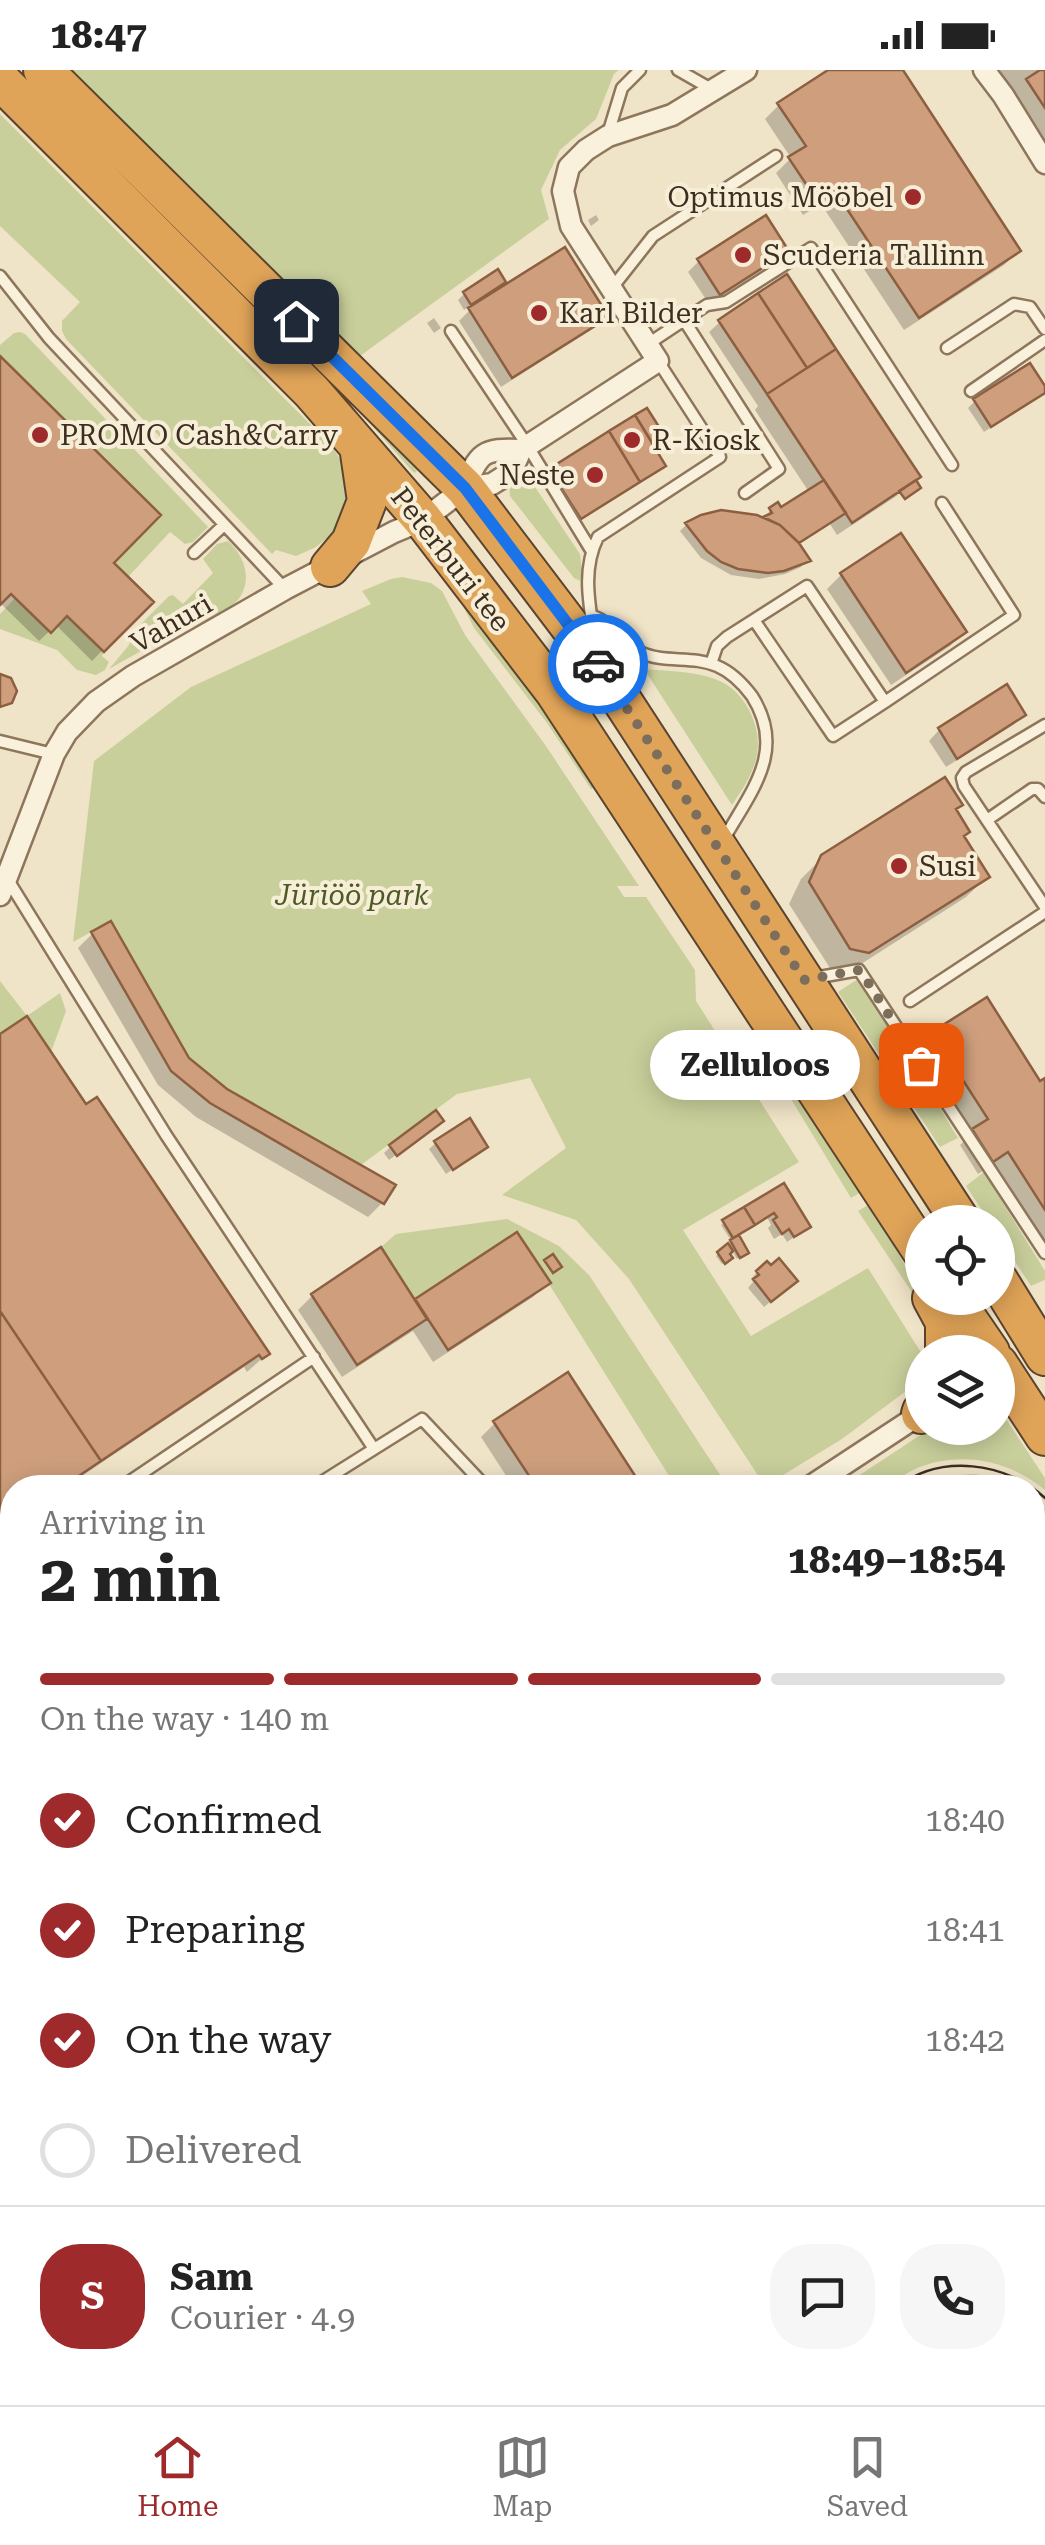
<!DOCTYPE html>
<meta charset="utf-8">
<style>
body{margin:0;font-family:"Roboto Serif",serif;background:#f6f6f6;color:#222;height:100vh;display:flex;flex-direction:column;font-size:38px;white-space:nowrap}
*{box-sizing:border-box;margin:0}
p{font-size:32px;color:#767676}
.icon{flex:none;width:55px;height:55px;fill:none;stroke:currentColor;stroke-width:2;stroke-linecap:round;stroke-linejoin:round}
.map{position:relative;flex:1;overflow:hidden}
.sheet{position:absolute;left:0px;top:1405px;width:1045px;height:930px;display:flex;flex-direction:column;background:#fff;border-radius:40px 40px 0 0;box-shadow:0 5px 25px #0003}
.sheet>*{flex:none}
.buttons{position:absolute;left:905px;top:1135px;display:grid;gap:20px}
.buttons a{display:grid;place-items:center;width:110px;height:110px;border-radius:50%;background:#fff;box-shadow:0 5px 25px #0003;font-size:50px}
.pin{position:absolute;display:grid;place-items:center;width:85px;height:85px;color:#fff;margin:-42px;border-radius:20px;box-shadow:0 5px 15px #0006}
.courier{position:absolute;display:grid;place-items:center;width:100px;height:100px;margin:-50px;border:8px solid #1a73e8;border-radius:50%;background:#fff;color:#222;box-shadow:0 2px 12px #0007}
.bubble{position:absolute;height:70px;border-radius:35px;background:#fff;box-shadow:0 5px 25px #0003;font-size:32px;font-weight:700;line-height:70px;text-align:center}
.head em{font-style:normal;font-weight:700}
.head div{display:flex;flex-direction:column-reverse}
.head{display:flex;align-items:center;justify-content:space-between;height:170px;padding:0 40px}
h1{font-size:65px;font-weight:700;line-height:75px}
.bar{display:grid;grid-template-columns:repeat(4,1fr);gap:15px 10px;align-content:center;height:120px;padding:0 40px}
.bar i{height:12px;border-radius:8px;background:#e0e0e0}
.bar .on{background:#9e2a2b}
.bar p{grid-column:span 4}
.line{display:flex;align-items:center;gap:25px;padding:0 40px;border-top:2px solid #e0e0e0}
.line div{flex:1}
.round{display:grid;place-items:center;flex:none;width:105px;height:105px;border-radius:40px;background:#f6f6f6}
ol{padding:0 40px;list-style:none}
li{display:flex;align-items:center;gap:30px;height:110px}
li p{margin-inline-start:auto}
li .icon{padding:10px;border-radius:50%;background:#9e2a2b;color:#fff;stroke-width:4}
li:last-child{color:#767676}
li i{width:55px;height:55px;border:5px solid #e0e0e0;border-radius:50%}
.status{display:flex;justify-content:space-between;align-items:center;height:70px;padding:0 50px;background:#fff;direction:ltr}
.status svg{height:28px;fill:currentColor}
.tabs{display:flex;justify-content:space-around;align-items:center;height:140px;border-top:2px solid #e0e0e0;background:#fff;font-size:28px;color:#767676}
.tabs a{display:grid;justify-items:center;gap:5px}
.tabs .on{color:#9e2a2b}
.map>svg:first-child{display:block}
.green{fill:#c9cf9b}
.shadow{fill:#0003}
.building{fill:#cf9f7d;stroke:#8d5f41;stroke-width:2.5}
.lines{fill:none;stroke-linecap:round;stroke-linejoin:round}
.lane-casing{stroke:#8d765c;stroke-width:15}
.street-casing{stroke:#8d765c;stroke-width:25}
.highway-casing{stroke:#5b4430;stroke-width:42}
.lane{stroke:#faf1dc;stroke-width:10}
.street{stroke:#faf1dc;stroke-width:20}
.highway{stroke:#e0a458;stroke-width:38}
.tram{stroke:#3d2e20;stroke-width:2.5}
.done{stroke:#7c6e5b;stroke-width:10;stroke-dasharray:0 18}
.route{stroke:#1a73e8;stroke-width:12}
.poi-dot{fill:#9e2a2b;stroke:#f7eed8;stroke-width:4}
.labels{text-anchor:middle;stroke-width:8;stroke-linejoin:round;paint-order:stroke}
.poi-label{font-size:28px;fill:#3d2e20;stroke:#f7eed8;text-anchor:start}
.street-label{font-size:28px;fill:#3d2e20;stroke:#f7eed8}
.park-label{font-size:28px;font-style:italic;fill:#4d5a26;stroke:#f7eed8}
</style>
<div class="status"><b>18:47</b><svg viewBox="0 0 49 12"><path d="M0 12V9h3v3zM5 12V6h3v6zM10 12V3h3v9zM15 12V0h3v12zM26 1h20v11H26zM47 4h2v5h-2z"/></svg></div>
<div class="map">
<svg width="1045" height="2335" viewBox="0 0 1045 2335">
<rect width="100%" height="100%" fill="#f0e4c8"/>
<path class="green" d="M10,0H19L343,317L417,401L415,403L412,401L344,324L262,250Z
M72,0H619L614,4L596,49L560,80L541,120L549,149L360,286L335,263Z
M0,44L330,374L349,402L352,425L335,462L316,477L296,486L276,480L272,484L66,269L62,261V251L80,232L0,156Z
M20,262L25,264L208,457L193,472L185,474L170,462L128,507L114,493L161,444L0,286V275L14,263Z
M520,408L535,417L580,484L582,503L580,511L574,508L510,426L509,413Z
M228,471C246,487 254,514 235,533C221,547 196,554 179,562C155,573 132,586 109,599L129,575L132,563L169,526L173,525L183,534L213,503L203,489L217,474Z
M402,507L431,513L442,521L465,565L546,676L639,816H617L624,827H646L695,900L696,931L799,1092L683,1160L751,1266L868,1198L922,1284V1298L914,1315L842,1369L765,1416L629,1209L576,1150L502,1125L566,1078L530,1008L457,1024L361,1095L227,1019L189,988L111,851L73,872L94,691L191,617L371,534L362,521L391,509Z
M455,520L540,632L595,718L591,719L547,653L474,558Z
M15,528L51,562L67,546L104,582L102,586L109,592L105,600L96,605L77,600L57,580L0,559V544Z
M644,599C667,601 692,601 715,609C731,615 741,625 749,640C768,678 754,703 732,735Z
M858,909L889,954L958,1068L940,1077L838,922Z
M0,911L27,946L60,923L66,941L51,982L27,946L0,964Z
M757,973L797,1020L863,1121L851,1128Z
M984,1102L1045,1201V1210L1031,1216L998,1165V1152H990L966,1116Z
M870,1134L922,1225L919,1233L858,1141Z
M507,1149L559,1176L589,1205L728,1417H676L517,1163L415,1229L381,1177L396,1164Z
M998,1337L1045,1408V1420C1008,1389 957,1380 913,1400C904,1404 896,1413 887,1417C878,1421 852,1417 840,1418L931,1358H998Z
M974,1404L998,1408L1019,1417H908L945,1406Z
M1032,1427L1045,1438V1599L1033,1604Z"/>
<path class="shadow" d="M832,0H900L1018,181L1004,195L904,260L821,134L803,145L776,103L791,88L765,49L779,35Z
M998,0H1045V73Z
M596,145L599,150L591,156L588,150Z
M786,180L775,191L709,234L688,202L699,191Z
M787,208L903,423H897L901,430L898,425L837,465L830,454L798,475L807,490L801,497L785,504L759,509L731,505L701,488L680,461L686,455L702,447L761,449L777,435L780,441L809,422L755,340L758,336L709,262L720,252Z
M503,212L490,225L606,247L596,257L501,317L459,251L475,235L473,234L464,240L458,230L464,224Z
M434,248L441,258L434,263L427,253Z
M0,289L110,493L150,532L92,591L56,555L39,571L0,533Z
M1045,321L984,362L968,338L975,331Z
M646,341L662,373L653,379L661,398L578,450L548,403Z
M900,466L964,562L950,576L891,615L827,519L841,505Z
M1006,618L1023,644L1013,655L946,697L929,671L939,660Z
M954,741L962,767L987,807L966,827L847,903L830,898L789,834L801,809L823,787Z
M110,854L187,990L382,1133L368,1147L196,1047L158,1015L78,878L92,864Z
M934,964L1039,1014L1045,1011V1176L993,1094L978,1104L960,1075L974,1062L920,978Z
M0,967L86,1038L267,1284L247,1302L244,1297L64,1418H12V1452L0,1460Z
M434,1057L389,1090L384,1083L390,1077Z
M436,1073L485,1077L446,1104L429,1079Z
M783,1116L808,1157L787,1172L782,1164L774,1169L768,1158L771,1155L767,1147L736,1165L746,1182L737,1189L731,1179L727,1184L730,1188L722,1194L716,1186L732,1172L721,1155Z
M516,1166L547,1213L533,1227L433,1292L413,1261L342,1307L298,1240L312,1226L414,1232Z
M757,1202L788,1217L764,1237L748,1218L753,1212L751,1209Z
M495,1353L640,1418H514L481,1367Z
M0,1695L12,1713V1867L10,1863L2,1868L0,1865Z
M1045,1863V2335H1012L1003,2322H1032Z
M12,2070V2148L0,2130V2078Z
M117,2322H164L172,2335H125Z
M246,2322H440L448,2335H255Z
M535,2322H876L856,2335H543Z"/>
<path class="building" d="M828,0H903L1021,181L919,248L835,121L818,132L788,87L806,76L777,33Z
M1040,0H1045V38L1026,9Z
M766,145L789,181L720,225L697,189Z
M565,177L609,247L512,308L468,238Z
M498,199L506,212L471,235L463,222Z
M787,204L836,279L807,298L758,223Z
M758,223L807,298L767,324L718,250Z
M836,279L921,407L852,453L767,324Z
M0,286L161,445L114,493L154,532L104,582L67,546L51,563L11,524L0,535Z
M1030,293L1045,316V323L991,357L973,329Z
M647,338L668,371L656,379L635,345Z
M635,345L666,396L640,412L609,361Z
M609,361L640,412L581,449L549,399Z
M824,410L846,443L799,473L780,455L763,447L772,443L769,438L778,432L781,437Z
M916,410L921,418L905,429L899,421Z
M721,440L757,445L780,455L799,473L811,491L784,501L768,503L738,499L721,492L707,481L685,453L701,445Z
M901,463L967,562L906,603L840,503Z
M0,604L11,608L17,621L12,633L0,637Z
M1007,614L1026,645L957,689L938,658Z
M945,707L963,735L956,739L970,762L964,766L990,807L869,883L850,879L809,812L821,785Z
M111,851L189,988L227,1019L396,1115L384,1134L210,1033L171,1001L91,862Z
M987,927L1040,1011L1045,1008V1140L1008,1082L993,1092L972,1059L988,1049L932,962Z
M27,946L86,1034L97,1027L270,1284L262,1289L259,1285L101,1391L0,1241V964Z
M436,1040L444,1051L397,1086L389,1075Z
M470,1048L488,1077L453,1100L434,1071Z
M784,1113L811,1157L794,1167L789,1159L782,1164L773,1150L777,1147L774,1143L755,1155L744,1137Z
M744,1137L755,1155L733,1168L722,1150Z
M517,1162L551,1213L448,1280L415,1229Z
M739,1165L749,1183L740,1188L730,1170Z
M728,1173L733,1181L730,1184L733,1188L725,1194L717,1182Z
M381,1177L427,1249L357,1295L311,1224Z
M553,1184L562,1197L553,1203L544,1190Z
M779,1188L798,1211L771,1232L753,1209L759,1205L756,1201L767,1191L771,1195Z
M0,1241L101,1391L61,1418H12V1450L0,1458Z
M568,1302L643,1418H537L493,1351Z
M0,1690L12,1708V1849L0,1832Z
M1045,1860V2335H1023L1014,2322H1032V1868Z
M12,2067V2123L0,2106V2075Z
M0,2221L12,2239V2322H71L79,2335H0Z
M139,2322H167L175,2335H147Z
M269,2322H443L451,2335H277Z
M545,2322H876L857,2335H553Z"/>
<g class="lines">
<defs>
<path id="lane" d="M678,0L713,20
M608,64L622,18L640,0
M0,206L49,268L284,518
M612,218L653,166L776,86
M684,250L707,235L726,232L811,178L952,395
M451,261L527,375L591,480
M648,274L684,250L779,399L745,423
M947,278L1014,234L1030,237L1045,259
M971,321L1045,270
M194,483L224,455
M591,545C616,555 621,572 640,582C664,594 692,585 717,596C731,602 743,614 752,626C787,681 751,721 724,769
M754,550L833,666L885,632
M594,566C589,532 582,499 598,467L720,387L658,291
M711,594L717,576L727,567L807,516L885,632L1014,545L942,433
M1045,655L966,702L962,708L964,716L1045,837
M0,671L53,684
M987,750L1032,719H1038L1045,727
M8,810L166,1065L374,1379L422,1349L487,1418
M814,908L859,900L1045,1183
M910,931L1045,842
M120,1418L314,1287
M312,1418L374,1379
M0,1498L12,1490
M0,1614L12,1606
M0,1632L12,1651
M0,1870L12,1876
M0,1895H12
M472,2322L481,2335"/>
<path id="street" d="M984,0L1003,25L1045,93
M465,418C478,383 483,378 521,380
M0,825L54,684L67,662L96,632L133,606L285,519L394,462L423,450L465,418L492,414L511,402L521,380L658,291L571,156L563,121L569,97L586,80L608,66L672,45L746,0
M808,1418L922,1343"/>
<path id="highway" d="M43,0L465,418L597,592L961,1152
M0,10L312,322L423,450L555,622L922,1181
M330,497L351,472L367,431L359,376
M998,1210L1045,1286
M932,1228L945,1252V1282
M953,1228L990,1282
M998,1294L1045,1366
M921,1344L922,1341"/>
</defs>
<use href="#lane" class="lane-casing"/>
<use href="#street" class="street-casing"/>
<use href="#highway" class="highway-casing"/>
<use href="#lane" class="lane"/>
<use href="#street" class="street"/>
<use href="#highway" class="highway"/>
<path class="tram" d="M896,1418C940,1383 1006,1392 1045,1428
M1032,1613L1045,1607"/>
</g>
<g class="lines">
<path class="done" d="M598,594L804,910L860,900L921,995"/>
<path class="route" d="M296,251L465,418L598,594"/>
</g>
<g class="poi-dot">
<circle cx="913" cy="127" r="10"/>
<circle cx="743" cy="185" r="10"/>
<circle cx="539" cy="243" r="10"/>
<circle cx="40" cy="365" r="10"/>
<circle cx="632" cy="370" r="10"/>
<circle cx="595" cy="405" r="10"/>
<circle cx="899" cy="796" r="10"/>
</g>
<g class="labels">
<g class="poi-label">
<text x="893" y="137" text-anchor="end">Optimus Mööbel</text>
<text x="763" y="195">Scuderia Tallinn</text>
<text x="559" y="253">Karl Bilder</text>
<text x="60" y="375">PROMO Cash&amp;Carry</text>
<text x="652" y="380">R-Kiosk</text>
<text x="575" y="415" text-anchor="end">Neste</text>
<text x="919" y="806">Susi</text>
</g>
<g class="street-label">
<text transform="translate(451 489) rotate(52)" y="10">Peterburi tee</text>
<text transform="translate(171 553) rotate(-30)" y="10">Vahuri</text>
</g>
<g class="park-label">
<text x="352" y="835">Jüriöö park</text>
</g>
</g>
</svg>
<div class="buttons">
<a><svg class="icon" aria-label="locate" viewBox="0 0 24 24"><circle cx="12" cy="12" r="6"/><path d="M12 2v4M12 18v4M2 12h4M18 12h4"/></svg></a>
<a><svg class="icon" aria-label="layers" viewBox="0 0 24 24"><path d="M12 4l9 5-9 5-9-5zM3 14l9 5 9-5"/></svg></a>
</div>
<div class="pin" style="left:921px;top:995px;background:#ea580c"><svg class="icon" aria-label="bag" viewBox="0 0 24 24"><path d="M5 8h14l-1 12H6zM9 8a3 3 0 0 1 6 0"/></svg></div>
<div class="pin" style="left:296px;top:251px;background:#1f2937"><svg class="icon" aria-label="home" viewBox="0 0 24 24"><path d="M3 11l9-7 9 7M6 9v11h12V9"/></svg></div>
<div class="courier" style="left:598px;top:594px"><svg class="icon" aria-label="car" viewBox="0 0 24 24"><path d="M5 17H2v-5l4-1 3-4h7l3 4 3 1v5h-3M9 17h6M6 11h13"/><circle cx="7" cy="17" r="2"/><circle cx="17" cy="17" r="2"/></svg></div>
<div class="bubble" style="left:650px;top:960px;width:210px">Zelluloos</div>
<section class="sheet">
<div class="head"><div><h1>2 min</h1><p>Arriving in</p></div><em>18:49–18:54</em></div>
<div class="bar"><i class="on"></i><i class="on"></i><i class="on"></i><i></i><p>On the way · 140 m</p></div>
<ol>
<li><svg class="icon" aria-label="check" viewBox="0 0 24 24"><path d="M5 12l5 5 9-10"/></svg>Confirmed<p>18:40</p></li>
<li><svg class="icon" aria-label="check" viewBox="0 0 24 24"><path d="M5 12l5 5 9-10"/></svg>Preparing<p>18:41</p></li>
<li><svg class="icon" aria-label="check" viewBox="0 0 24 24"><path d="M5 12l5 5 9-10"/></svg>On the way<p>18:42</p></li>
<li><i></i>Delivered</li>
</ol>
<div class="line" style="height:180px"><b class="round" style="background:#9e2a2b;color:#fff">S</b><div><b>Sam</b><p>Courier · 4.9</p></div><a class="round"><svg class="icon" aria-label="chat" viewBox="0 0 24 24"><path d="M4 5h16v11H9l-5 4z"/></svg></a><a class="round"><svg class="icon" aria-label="phone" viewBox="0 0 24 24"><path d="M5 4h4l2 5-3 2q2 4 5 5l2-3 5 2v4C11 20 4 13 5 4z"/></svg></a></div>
</section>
</div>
<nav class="tabs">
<a class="on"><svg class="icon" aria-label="home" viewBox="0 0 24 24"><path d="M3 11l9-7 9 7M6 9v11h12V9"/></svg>Home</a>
<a><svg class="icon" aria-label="map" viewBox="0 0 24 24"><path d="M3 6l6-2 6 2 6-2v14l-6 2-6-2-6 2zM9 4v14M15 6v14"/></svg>Map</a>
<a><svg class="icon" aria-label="saved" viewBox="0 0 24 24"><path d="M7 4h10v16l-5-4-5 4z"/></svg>Saved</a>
</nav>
